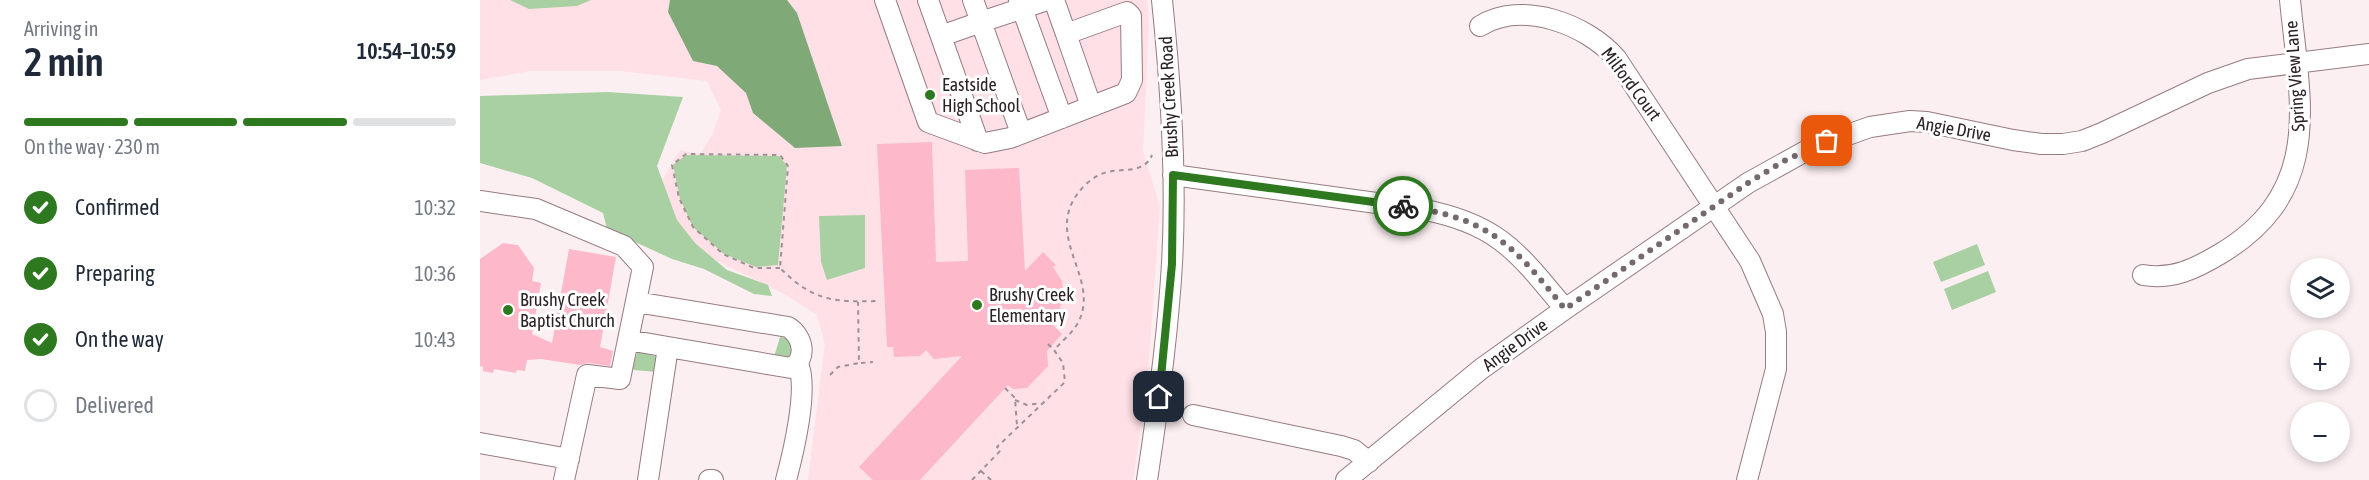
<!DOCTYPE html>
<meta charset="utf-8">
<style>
body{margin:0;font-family:"Asap Condensed",sans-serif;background:#f2f2f3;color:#1f2937;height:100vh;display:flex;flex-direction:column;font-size:22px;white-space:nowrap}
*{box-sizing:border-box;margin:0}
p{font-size:20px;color:#747a83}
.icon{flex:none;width:33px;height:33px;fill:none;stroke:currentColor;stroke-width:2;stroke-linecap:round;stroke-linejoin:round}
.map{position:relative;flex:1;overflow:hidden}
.details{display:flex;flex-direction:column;background:#fff;width:480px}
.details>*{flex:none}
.fabs{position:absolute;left:1810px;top:258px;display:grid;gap:12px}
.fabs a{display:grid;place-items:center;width:60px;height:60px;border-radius:50%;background:#fff;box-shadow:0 3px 9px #0003;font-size:30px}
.pin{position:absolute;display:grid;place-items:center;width:51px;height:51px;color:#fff;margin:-26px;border-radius:12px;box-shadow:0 3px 9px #0006}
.courier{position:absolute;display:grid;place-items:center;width:60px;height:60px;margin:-30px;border:4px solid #2e791f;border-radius:50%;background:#fff;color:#222;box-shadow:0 2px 8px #0007}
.overview em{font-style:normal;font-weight:600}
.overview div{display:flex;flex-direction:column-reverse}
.overview{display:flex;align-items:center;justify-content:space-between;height:102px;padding:0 24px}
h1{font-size:39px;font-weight:600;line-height:45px}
.bar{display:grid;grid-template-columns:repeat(4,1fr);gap:9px 6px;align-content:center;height:72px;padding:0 24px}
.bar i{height:8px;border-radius:4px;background:#e0e1e3}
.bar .active{background:#2e791f}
.bar p{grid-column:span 4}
ol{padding:0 24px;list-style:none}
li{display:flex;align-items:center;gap:18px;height:66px}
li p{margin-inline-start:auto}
li .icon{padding:6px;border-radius:50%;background:#2e791f;color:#fff;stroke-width:4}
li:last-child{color:#747a83}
li i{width:33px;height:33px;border:3px solid #e0e1e3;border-radius:50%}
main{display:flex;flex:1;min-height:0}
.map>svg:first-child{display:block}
.built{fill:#ffe0e7}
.green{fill:#a9d0a2}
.water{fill:#80a978}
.building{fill:#fdb8ca}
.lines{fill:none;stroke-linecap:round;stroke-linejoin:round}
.minor-casing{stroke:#967b82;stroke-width:22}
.path{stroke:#9d9194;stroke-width:2;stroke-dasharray:4.5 4.5;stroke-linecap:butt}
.minor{stroke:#fff;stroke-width:20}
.done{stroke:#74696c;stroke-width:6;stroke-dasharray:0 10.8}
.route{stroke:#2e791f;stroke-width:8}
.poi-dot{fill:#2e791f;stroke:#fff;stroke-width:2}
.labels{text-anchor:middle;stroke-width:6;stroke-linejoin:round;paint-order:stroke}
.street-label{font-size:18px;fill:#2c2124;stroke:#fff}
.poi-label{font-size:18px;fill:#2c2124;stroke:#fff;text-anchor:start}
</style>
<main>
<section class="details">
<div class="overview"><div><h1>2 min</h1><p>Arriving in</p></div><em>10:54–10:59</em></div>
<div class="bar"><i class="active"></i><i class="active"></i><i class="active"></i><i></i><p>On the way · 230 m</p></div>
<ol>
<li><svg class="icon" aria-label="check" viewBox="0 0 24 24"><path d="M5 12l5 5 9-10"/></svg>Confirmed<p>10:32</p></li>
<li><svg class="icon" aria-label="check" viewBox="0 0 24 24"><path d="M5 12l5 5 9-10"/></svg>Preparing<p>10:36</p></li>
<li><svg class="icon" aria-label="check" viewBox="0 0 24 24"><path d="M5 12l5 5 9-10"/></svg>On the way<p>10:43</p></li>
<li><i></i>Delivered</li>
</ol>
</section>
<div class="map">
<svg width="1889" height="480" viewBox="0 0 1889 480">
<rect width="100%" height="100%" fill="#fbeff1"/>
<path class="built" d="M0,0H667L669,19L663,151L680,207L667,386L653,480H328L345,344L337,315L304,294L211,248L179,186L200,150L220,154L233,133L241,110L227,81L140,71H50L0,80Z"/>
<path class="green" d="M30,0H111L97,6L49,9Z
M128,92L203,97L177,166L197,220L215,243L247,270L288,285L292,296L274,294L224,269L192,259L127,229L123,213L52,178L0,163V96Z
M206,155L299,156L307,166L298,265L276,267L244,254L213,227L200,199L193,165Z
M385,215V268L347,280L341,262L339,216Z
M1497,244L1505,265L1461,282L1453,262Z
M1508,271L1516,292L1472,310L1464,289Z
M300,337L308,338L314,345L311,360L294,357Z
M158,351L177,357L176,372L154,370L152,367Z"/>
<path class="water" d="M190,0H307L317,13L362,146L315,148L273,113L266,93L237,66L213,61L188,12Z"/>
<path class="building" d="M452,142L456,262L488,261L485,170L539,168L545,271L563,252L576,265L573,267L582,281L584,299L575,318L578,321L573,325L582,334L567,351L568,366L547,388L533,389L528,385L440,480H393L379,467L482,356L454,359L446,350L440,356L414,357L413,347H407L397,144Z
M23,243L38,245L54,268L52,281L61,283L52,334L72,343L89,249L136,257L120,347L133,351L130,366L108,363L100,365L61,359L47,360L45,371L37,370L36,373L14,369L13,373L3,371V367L0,366V259Z"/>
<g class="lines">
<defs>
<path id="minor" d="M405,0L448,122L505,143L530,138L646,93L652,80L651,16L647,12L586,34L574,0
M448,0L498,141
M493,0L501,22L567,0
M539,0L582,118
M1000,26C1042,0 1106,24 1136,58L1270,261L1293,314L1296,332V369L1267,480
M586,34L611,106
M461,36L501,22L541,133
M693,175L940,209C1017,223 1037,251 1085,309
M0,201L56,209L144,246L163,267L140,379L107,375L84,480
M1663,275C1692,280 1715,269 1740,254C1845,191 1820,103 1810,0
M156,302L308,327C323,336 328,359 311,368L188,347L168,480
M148,340L188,347
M713,415L861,446L874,450L889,462
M0,443L89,459
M229,480H233
M306,480C313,454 329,388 318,364
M667,480C678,408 688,336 692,263C697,176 691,87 682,0
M866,480L1001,369L1085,309L1268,183L1331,148L1390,127L1430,121L1447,122L1533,140L1561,144H1583L1602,141L1622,133L1728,83L1768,69L1889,54"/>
</defs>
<use href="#minor" class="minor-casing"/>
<path class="path" d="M300,268H274L243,254L213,227L199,198L192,165L206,154L300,155L308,166L300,268C334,302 354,302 400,301
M568,344L574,350
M381,363L393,362
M350,375L358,367L379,363L378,302
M525,388L535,398L537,426
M535,400L547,405L561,403
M501,471L511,480
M492,480L521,450L517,447L585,382L583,363L574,350C581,342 590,335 596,326C622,285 573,247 591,205C597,191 612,175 628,172C644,168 664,174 672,155"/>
<use href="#minor" class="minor"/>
</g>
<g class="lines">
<path class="done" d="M923,206C1010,218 1032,244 1085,309L1268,183L1304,161L1347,141"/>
<path class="route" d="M679,397L692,264L693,175L923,206"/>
</g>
<g class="poi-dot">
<circle cx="450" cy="95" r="6"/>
<circle cx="497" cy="305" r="6"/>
<circle cx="28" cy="310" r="6"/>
</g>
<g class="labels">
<g class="street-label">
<text transform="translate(1815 76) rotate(-94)" y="6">Spring View Lane</text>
<text transform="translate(1151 84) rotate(53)" y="6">Milford Court</text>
<text transform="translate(689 97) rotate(-93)" y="6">Brushy Creek Road</text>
<text transform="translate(1474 129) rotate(10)" y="6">Angie Drive</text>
<text transform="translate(1035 345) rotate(-36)" y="6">Angie Drive</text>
</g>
<g class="poi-label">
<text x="462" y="91">Eastside<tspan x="462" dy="21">High School</tspan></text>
<text x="509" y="301">Brushy Creek<tspan x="509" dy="21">Elementary</tspan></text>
<text x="40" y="306">Brushy Creek<tspan x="40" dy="21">Baptist Church</tspan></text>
</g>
</g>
</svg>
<div class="fabs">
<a><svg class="icon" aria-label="layers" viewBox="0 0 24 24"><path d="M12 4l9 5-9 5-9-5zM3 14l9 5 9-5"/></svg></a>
<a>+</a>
<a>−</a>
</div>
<div class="pin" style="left:1347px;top:141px;background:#ea580c"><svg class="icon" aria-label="bag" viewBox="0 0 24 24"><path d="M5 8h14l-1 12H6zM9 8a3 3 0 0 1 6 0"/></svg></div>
<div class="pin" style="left:679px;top:397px;background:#1f2937"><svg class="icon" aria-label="home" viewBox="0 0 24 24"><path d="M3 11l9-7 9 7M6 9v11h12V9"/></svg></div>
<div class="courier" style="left:923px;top:206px"><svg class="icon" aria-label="bike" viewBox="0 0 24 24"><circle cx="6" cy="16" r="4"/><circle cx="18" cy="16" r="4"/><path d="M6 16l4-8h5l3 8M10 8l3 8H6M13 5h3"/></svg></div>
</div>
</main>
